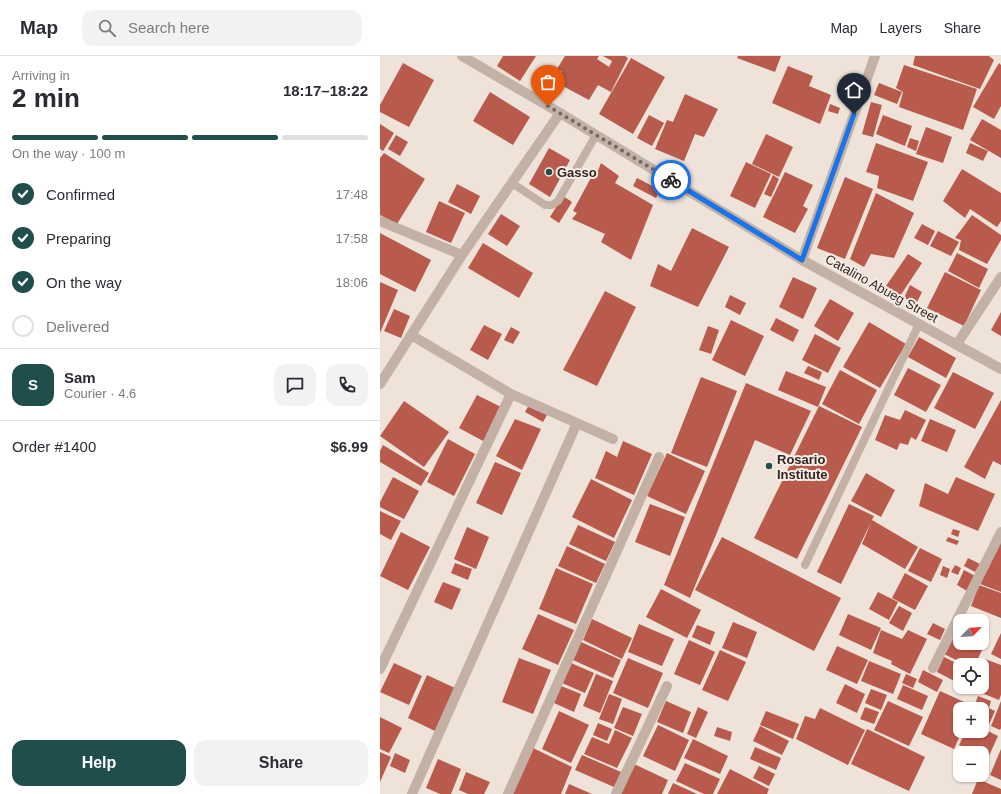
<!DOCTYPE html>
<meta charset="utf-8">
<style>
body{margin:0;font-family:Helvetica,sans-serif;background:#f2f2f3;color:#2b2b33;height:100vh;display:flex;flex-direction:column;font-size:15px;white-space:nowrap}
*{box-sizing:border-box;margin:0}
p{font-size:13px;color:#7c7c81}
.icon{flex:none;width:22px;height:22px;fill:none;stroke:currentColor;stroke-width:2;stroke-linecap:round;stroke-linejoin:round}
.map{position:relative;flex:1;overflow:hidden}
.drawer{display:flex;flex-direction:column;background:#fff;width:380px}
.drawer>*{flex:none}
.needle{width:26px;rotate:66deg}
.controls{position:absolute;left:573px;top:558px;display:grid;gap:8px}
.controls a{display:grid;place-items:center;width:36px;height:36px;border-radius:8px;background:#fff;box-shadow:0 1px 3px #0004;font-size:20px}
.pin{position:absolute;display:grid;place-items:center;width:34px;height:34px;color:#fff;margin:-41px -17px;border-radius:50% 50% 50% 0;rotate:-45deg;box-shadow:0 0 4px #0007}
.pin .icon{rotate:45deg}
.courier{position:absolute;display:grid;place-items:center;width:40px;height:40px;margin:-20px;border:3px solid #1a73e8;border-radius:50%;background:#fff;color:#222;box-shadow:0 1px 5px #0007}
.overview em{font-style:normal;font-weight:700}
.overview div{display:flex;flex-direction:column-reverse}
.overview{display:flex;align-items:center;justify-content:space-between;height:68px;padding:0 12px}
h1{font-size:26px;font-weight:700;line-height:30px}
.bar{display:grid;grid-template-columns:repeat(4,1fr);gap:6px 4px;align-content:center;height:48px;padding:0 12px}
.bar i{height:5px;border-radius:3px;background:#e1e1e2}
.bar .on{background:#204e4c}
.bar p{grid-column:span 4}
.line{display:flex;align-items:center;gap:10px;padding:0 12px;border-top:1px solid #e1e1e2}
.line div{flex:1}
.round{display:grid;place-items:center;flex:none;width:42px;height:42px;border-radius:12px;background:#f2f2f3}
ol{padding:0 12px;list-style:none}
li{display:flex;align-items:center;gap:12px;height:44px}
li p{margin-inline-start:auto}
li .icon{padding:4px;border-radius:50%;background:#204e4c;color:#fff;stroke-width:4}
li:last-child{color:#7c7c81}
li i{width:22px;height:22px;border:2px solid #e1e1e2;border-radius:50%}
.primary-button{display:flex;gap:8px;margin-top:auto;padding:8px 12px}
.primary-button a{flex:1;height:46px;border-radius:12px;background:#204e4c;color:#fff;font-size:16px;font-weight:700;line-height:46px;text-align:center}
.primary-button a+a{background:#f2f2f3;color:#2b2b33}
header{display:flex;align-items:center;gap:24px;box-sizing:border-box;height:56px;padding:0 20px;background:#fff;border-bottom:1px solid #e1e1e2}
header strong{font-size:19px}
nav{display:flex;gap:22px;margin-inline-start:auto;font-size:14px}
.search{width:280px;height:36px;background:#f2f2f3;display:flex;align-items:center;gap:10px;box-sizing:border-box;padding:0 14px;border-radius:12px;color:#7c7c81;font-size:15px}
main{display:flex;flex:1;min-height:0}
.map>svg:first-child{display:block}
.building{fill:#b85b4c}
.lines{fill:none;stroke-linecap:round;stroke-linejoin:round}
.service{stroke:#c4b1a6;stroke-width:8}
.minor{stroke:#c4b1a6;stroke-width:10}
.tertiary{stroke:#c4b1a6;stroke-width:10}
.done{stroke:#736965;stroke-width:4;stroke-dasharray:0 7.2}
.route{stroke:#1a73e8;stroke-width:5}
.poi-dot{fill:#204e4c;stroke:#f6ece4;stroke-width:1.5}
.labels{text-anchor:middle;stroke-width:4;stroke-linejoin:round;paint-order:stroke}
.poi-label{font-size:13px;font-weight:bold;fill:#312826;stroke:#f6ece4;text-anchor:start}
.street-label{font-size:13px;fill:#312826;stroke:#f6ece4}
</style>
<header>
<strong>Map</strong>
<div class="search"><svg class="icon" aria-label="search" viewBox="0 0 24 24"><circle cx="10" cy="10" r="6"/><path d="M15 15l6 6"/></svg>Search here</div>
<nav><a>Map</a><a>Layers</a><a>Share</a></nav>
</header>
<main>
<section class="drawer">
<div class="overview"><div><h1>2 min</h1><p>Arriving in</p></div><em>18:17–18:22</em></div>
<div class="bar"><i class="on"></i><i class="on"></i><i class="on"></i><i></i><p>On the way · 100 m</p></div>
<ol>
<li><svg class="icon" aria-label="check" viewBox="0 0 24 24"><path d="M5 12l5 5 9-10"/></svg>Confirmed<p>17:48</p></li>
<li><svg class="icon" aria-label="check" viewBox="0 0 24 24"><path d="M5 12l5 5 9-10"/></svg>Preparing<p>17:58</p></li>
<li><svg class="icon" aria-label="check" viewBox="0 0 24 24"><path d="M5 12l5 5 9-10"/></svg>On the way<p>18:06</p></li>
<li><i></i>Delivered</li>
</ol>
<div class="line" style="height:72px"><b class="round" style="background:#204e4c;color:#fff">S</b><div><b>Sam</b><p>Courier · 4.6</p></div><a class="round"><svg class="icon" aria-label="chat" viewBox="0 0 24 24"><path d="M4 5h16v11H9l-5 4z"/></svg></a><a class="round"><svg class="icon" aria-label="phone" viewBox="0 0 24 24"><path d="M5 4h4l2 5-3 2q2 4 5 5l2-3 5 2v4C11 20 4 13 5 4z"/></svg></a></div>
<div class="line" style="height:52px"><div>Order #1400</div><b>$6.99</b></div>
<div class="primary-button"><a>Help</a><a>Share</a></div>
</section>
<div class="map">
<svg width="621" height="738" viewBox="0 0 621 738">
<rect width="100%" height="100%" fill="#eee2d9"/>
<path class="building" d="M123,0H156L140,25L117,10Z
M185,0H219L217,3L229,11L232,5L223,0H245L248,2L231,36L218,29L209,44L177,27L182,15L177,13Z
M358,0H401L395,16L357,2Z
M535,0H609L614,4L600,33L533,9Z
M251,2L285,21L253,78L219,58Z
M23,7L54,24L29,71L0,56V49Z
M619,7L621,9V50L614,63L593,51Z
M524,9L597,33L583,74L519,51L523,36L516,32Z
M408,10L433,20L429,30L451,39L440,68L392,47Z
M499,27L522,36L517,48L494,39Z
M110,36L150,61L133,89L93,65Z
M305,38L338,53L324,81L315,78L304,105L275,93L287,64L293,66Z
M491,46L502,49L493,81L482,78Z
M450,48L460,52L458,58L448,55Z
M269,59L284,67L272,90L257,82Z
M503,59L532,70L525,90L496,78Z
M602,63L621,74V102L590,84Z
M0,68L14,77L3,95L0,93Z
M546,71L572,81L563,107L536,98Z
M386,78L413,91L399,121L372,108Z
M16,79L28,86L20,100L8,93Z
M530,82L539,85L536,95L527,91Z
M496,87L548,106L533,145L497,132L499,120L486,116Z
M590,87L608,95L603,105L586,97Z
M169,92L190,104L170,141L149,128Z
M4,97L45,123L17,168L0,159V102Z
M366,106L391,118L375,152L350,140Z
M221,107L239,120L235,127L273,149L251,204L221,186L225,178L192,163L197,157L193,155L214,116L217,117Z
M582,113L621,137V165L617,171L590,153L585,162L563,145Z
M405,116L433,129L423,150L428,153L415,177L383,161Z
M393,119L399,123L391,141L384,138Z
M465,121L493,133L465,203L437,192Z
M257,122L280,134L276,142L253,130Z
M77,128L100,140L91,158L68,146Z
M496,137L534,157L514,202L491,198L484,211L470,203Z
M183,140L192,146L179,167L170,161Z
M59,145L85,157L71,187L46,176Z
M121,158L140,170L127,190L108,178Z
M592,159L621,179V184L607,208L579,194L581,184L575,182Z
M542,168L555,175L548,189L534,182Z
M312,172L349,191L318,251L270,230L278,208L291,215Z
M558,175L579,186L571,200L550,190Z
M0,177L51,204L35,236L0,218Z
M103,187L153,217L139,242L88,212Z
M577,197L608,213L599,232L568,215Z
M528,198L542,207L520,240L506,230Z
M565,216L601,234L584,270L547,252Z
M413,221L437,232L423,263L399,251Z
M0,226L18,234L0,277Z
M530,229L542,236L536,248L524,242Z
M225,235L256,251L217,330L183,314Z
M350,239L366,247L360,259L345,251Z
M450,243L474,257L458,285L434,270Z
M14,253L30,260L21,282L4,275Z
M621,256V280L611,274Z
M396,262L419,274L413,286L390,274Z
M351,264L384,280L365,320L332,304Z
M489,266L526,288L500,332L463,311Z
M104,269L122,278L108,304L90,294Z
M328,270L339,274L331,298L319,294Z
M131,271L140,276L133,288L124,284Z
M435,278L461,292L448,317L422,304Z
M539,281L576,302L566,322L528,301Z
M428,310L442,316L439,324L424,317Z
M528,312L561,329L546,356L514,339Z
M460,314L497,334L479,368L442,348Z
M406,315L446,331L438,351L398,334Z
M573,316L614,337L595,373L554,352Z
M321,321L357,335L327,411L291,397Z
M366,327L431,355L410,399L375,384L310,542L284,529Z
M97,339L123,352L105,386L79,372Z
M621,344V409L613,405L605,423L584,411Z
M24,345L69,376L44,411L0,380Z
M149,349L167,359L163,366L145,356Z
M439,350L482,371L417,503L374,482Z
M525,354L546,364L536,384L531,381L528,389L520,387L517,394L495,384L505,359L520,364Z
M135,363L161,373L142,414L116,400Z
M550,363L576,374L567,396L541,385Z
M68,383L95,398L74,440L47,426Z
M243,385L272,398L254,439L215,422L226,395L237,401Z
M3,389L49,417L41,430L0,406V395Z
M287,397L325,415L306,458L267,440Z
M115,406L141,417L122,459L96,447Z
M486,417L515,434L501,461L471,445Z
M13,421L39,435L24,463L0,451V446Z
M576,421L615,438L598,475L539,450L545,427L568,438Z
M211,423L252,444L234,482L192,461Z
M270,448L305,461L290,500L255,486Z
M469,448L494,460L461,528L437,516Z
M0,455L21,465L11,484L0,478Z
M492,464L538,491L525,513L482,488Z
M198,469L235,486L226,505L189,488Z
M87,471L109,481L96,513L74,503Z
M573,473L580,475L578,481L571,478Z
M21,476L50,491L28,534L0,520Z
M342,481L461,542L434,595L315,534Z
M568,481L579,485L577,489L566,485Z
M621,481V536L600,528Z
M187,490L225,508L216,527L178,510Z
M540,492L562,503L551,526L528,515Z
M588,502L600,508L595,516L584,510Z
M75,507L92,513L88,524L71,517Z
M575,509L581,512L578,519L571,516Z
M563,510L570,513L567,522L560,519Z
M176,512L213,528L196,568L159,553Z
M584,514L595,520L587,535L577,529Z
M525,517L548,530L535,554L512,542Z
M63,526L81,533L72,554L54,546Z
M599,529L621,537V562L591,550Z
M281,533L321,554L307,582L266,561Z
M498,536L518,546L509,564L489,553Z
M519,550L532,557L523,575L509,567Z
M158,558L194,574L178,609L142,593Z
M468,558L501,572L491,594L459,579Z
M212,563L252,582L242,603L203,584Z
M353,566L377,576L367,602L342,592Z
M553,567L565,573L560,584L547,578Z
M259,568L294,583L282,610L248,596Z
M317,569L335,576L330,589L312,581Z
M501,574L522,583L528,574L547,583L530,618L511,608L512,605L493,597Z
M621,577V603L611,598Z
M573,579L580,582V587H591L603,592L595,609H586L564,598Z
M309,584L335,596L320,629L294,618Z
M201,586L241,604L233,622L193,604Z
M457,590L488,604L477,628L446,614Z
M340,594L366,606L348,645L322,634Z
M564,601L580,609V628L557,616Z
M139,602L171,614L153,658L122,646Z
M248,602L283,617L268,652L233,637Z
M605,603L621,609V639L619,644L592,633L593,631H602V610Z
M489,605L521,618L513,638L481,625Z
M14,607L42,620L29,649L0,636Z
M191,607L214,617L205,637L182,627Z
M543,614L563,624L557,636L538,626Z
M216,618L233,625L220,657L203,650Z
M526,618L537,623L533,632L522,627Z
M47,619L75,632L55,675L28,662Z
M465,628L485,638L477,657L456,647Z
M523,629L548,640L542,654L517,643Z
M181,630L201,638L194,656L174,647Z
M491,633L507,639L501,654L485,647Z
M560,635L593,650L592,653H580V675H582L574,693L541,678Z
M229,638L242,643L233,668L219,663Z
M598,640L611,645L609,652L615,655L607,673L602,671V653H593Z
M286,645L311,656L303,677L277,666Z
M508,645L543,661L529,690L494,674Z
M621,645V672L620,674L611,670Z
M243,651L262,658L253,680L234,672Z
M318,651L328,656L316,682L307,678Z
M485,651L499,656L494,668L480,663Z
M440,652L485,674L468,709L416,683L425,660L435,663Z
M179,655L209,669L191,707L162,693Z
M386,655L419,668L413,683L380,669Z
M0,661L22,672L9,697L0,693Z
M218,667L232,673L227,685L213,679Z
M278,669L309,684L295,715L263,700Z
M380,670L409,685L402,699L373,685Z
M337,671L352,676L350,685L334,680Z
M602,672L618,680L608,702L602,699V697H597L579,689L586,675H602Z
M487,673L545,701L529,735L471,708Z
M235,674L252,682L237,712L204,698L212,681L229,688Z
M313,683L348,700L340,718L304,702Z
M375,691L401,702L396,714L370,703Z
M153,692L192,711L181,738H131Z
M621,693V724L610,719Z
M0,696L11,701L0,726Z
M15,697L30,704L25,717L10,710Z
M202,699L241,716L234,731L195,714Z
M58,703L81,713L71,738H60L46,732Z
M305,707L340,723L333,738H324L296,725Z
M254,708L288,724L282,738H240Z
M379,710L395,718L389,730L373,722Z
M350,713L389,733L387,738H337Z
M86,716L110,726L104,738H88L79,734Z
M598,723L621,733V738H592Z
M293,727L317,738H288Z
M189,728L212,738H185Z"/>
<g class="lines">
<path class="service" d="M132,127L165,149H172L178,145L216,79
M425,509L539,268"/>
<path class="minor" d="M0,165L82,199
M422,204L495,0
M577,288L621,221
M0,328L82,199L180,57
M131,338L233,383
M553,612L621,476
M0,613L131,338L31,279
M32,738L197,367
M128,738L279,401
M236,738L287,630"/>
<path class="tertiary" d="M82,0L180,57L422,204L621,313"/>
</g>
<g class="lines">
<path class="done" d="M168,50L291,124"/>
<path class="route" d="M291,124L422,204L474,58"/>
</g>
<g class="poi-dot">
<circle cx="169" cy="116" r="4"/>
<circle cx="389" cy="410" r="4"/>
</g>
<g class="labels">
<g class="poi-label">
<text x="177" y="121">Gasso</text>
<text x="397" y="408">Rosario<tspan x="397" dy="15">Institute</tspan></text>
</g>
<g class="street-label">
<text transform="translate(502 232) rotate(29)" y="5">Catalino Abueg Street</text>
</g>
</g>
</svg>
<div class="controls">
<a><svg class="needle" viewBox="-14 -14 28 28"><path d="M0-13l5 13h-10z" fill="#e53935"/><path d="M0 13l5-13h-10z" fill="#7c7c81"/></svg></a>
<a><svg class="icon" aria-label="locate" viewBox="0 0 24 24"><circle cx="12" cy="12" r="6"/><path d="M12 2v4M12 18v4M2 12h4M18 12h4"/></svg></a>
<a>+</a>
<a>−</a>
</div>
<div class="pin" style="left:168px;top:50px;background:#ea580c"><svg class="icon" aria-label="bag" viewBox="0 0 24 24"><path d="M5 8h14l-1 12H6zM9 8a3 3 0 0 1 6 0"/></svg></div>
<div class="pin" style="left:474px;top:58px;background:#1f2937"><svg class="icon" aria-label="home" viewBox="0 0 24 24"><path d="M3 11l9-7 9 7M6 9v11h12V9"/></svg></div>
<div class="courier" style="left:291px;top:124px"><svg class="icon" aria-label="bike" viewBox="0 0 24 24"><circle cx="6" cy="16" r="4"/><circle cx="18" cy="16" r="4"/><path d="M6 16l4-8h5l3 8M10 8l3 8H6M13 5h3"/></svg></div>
</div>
</main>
